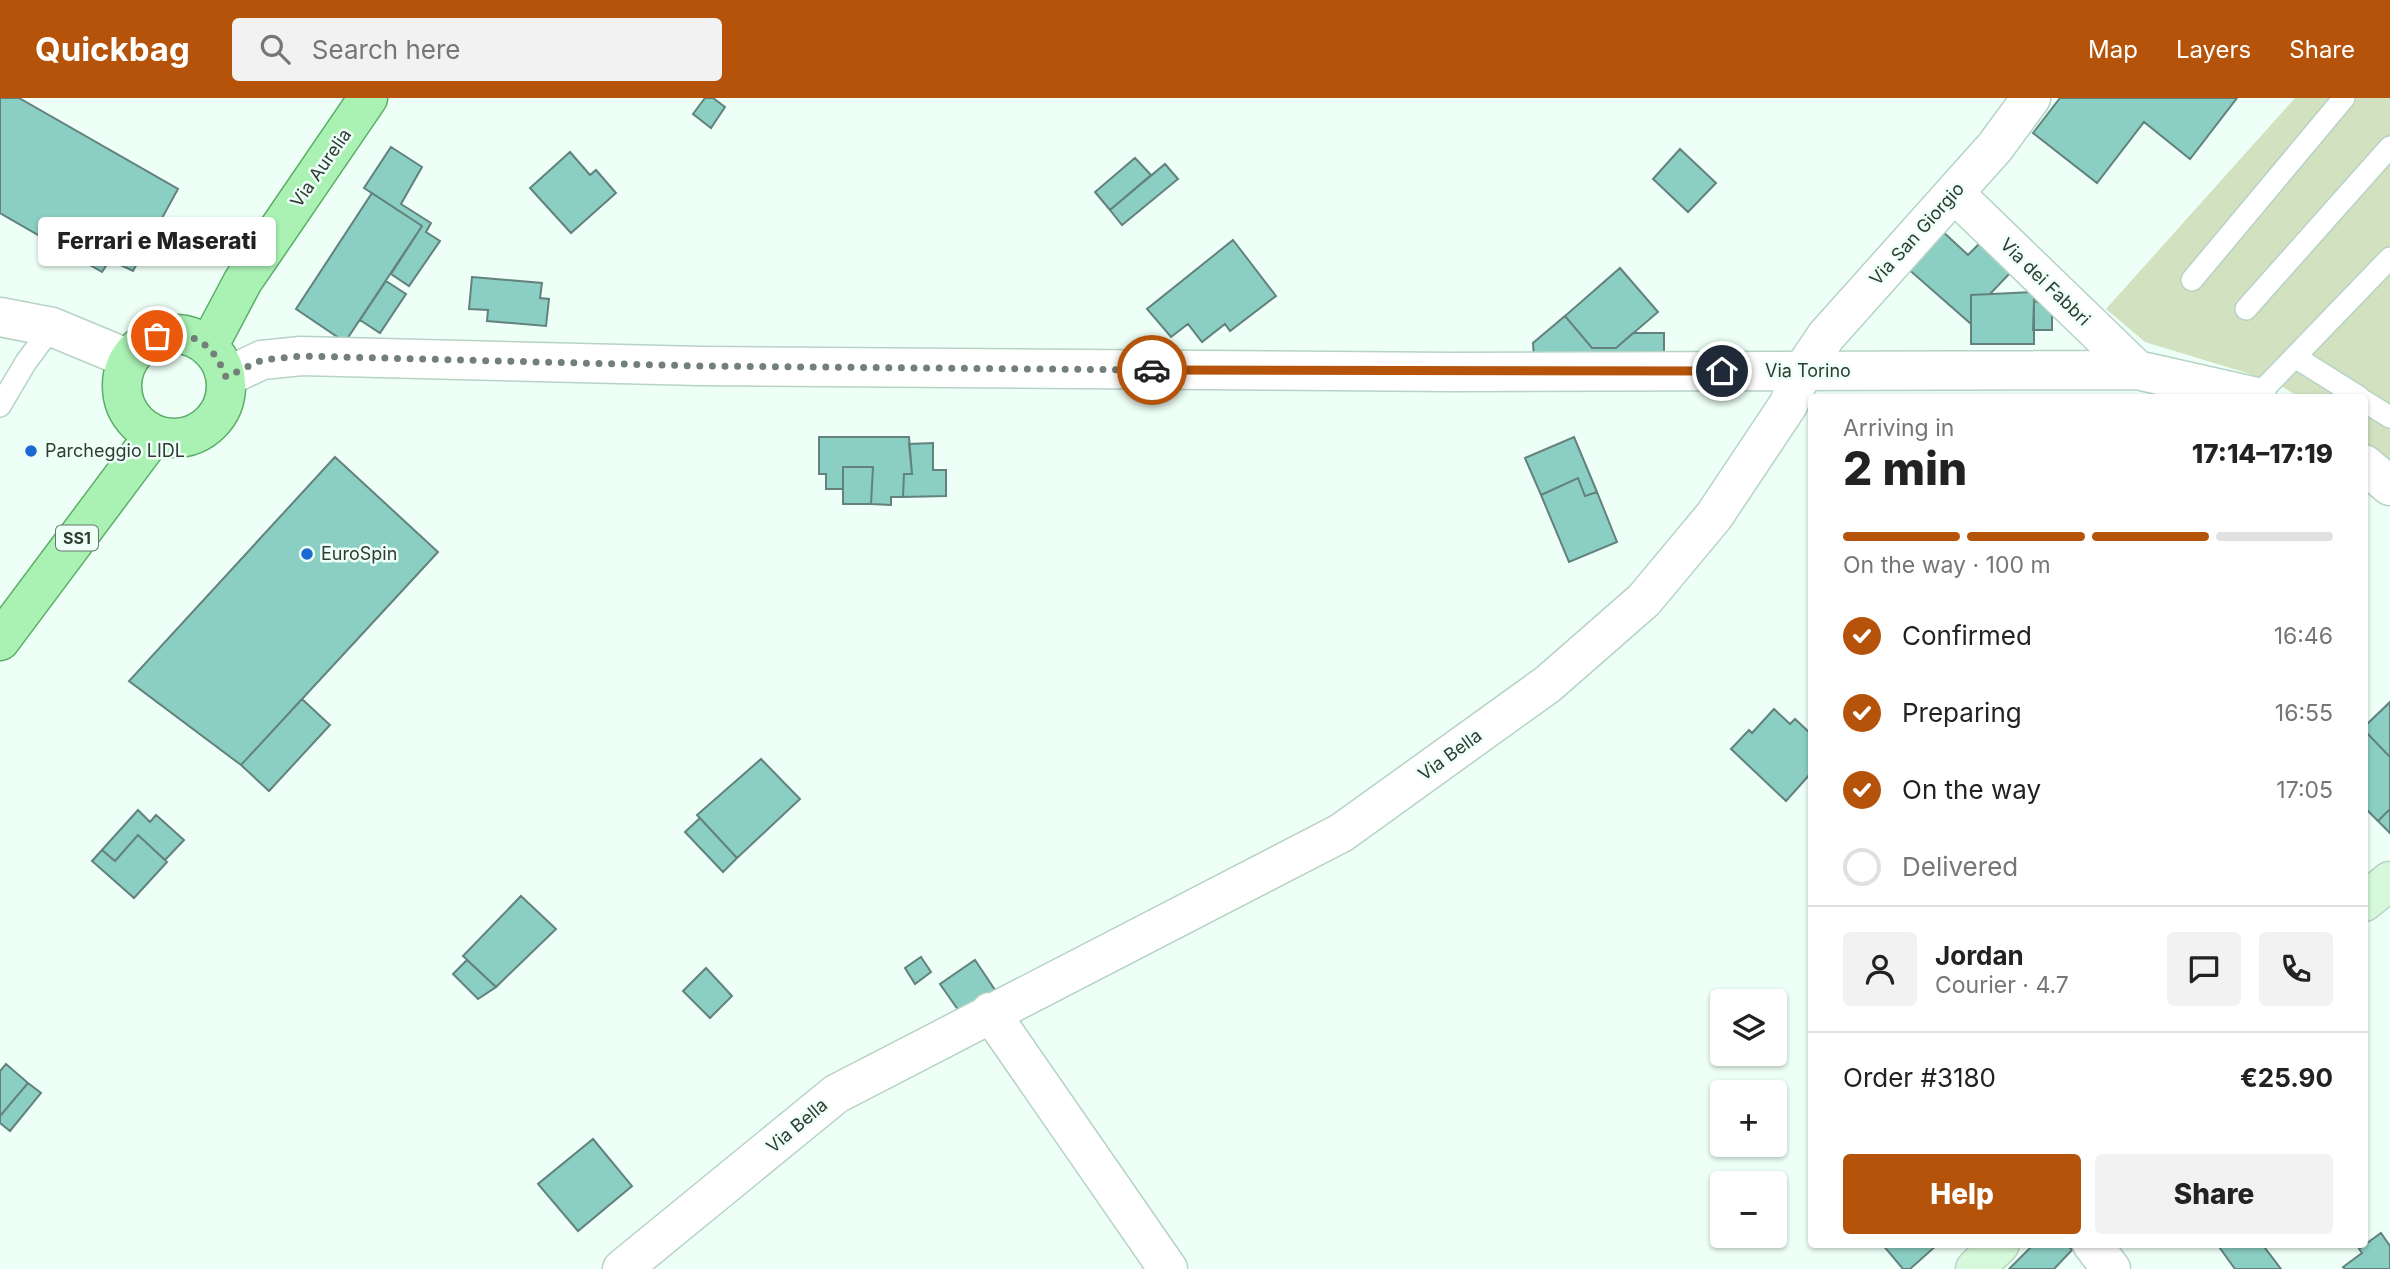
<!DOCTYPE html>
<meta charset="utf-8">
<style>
body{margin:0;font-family:Inter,sans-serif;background:#f2f2f2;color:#222;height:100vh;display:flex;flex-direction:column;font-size:26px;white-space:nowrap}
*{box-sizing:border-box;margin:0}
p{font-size:23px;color:#767676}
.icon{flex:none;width:38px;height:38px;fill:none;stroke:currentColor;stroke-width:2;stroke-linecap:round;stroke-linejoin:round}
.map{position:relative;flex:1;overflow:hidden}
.drawer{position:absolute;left:1808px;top:296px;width:560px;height:854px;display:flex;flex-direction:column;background:#fff;border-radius:7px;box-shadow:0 2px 5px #0004}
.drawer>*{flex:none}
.fabs{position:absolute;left:1710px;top:891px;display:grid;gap:14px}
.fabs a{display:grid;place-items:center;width:77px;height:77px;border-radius:7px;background:#fff;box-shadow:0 2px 5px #0004;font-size:35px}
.pin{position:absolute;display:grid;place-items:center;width:60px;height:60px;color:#fff;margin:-30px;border:4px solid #fff;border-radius:50%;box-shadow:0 2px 7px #0007}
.courier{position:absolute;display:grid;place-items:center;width:70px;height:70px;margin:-35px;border:5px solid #b45309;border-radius:50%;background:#fff;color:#222;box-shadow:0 2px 9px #0007}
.bubble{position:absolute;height:49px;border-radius:7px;background:#fff;box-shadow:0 2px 5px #0004;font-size:23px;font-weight:800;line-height:49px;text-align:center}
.summary em{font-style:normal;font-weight:800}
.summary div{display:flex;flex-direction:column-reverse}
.summary{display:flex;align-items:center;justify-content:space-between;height:119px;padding:0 35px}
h1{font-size:46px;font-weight:800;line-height:52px}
.bar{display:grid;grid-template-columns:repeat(4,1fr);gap:10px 7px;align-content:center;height:84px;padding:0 35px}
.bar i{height:9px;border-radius:5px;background:#e0e0e0}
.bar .active{background:#b45309}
.bar p{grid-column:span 4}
.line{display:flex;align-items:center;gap:18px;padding:0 35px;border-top:2px solid #e0e0e0}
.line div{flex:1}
.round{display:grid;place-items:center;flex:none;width:74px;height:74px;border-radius:7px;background:#f2f2f2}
ol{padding:0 35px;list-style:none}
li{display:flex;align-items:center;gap:21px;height:77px}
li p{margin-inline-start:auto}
li .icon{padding:7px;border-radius:50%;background:#b45309;color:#fff;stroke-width:4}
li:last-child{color:#767676}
li i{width:38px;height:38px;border:4px solid #e0e0e0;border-radius:50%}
.button{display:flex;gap:14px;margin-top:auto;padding:14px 35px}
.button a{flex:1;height:80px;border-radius:7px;background:#b45309;color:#fff;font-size:28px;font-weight:800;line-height:80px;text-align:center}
.button a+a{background:#f2f2f2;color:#222}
header{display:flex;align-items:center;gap:42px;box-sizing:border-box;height:98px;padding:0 35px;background:#b45309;color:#fff}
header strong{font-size:33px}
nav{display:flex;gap:38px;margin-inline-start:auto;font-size:24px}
.search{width:490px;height:63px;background:#f2f2f2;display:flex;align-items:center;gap:18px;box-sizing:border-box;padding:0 24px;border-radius:7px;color:#767676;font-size:26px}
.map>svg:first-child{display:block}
.green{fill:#d2e1c0}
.building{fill:#8bcec3;stroke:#63827d;stroke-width:2}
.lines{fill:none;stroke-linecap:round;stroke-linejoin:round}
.service-casing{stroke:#b6d3c5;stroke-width:24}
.minor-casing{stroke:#b6d3c5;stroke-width:41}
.secondary-casing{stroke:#b6d3c5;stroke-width:41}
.primary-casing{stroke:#5bad67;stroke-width:41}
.service{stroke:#fff;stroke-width:21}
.minor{stroke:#fff;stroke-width:38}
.secondary{stroke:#d5f9da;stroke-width:38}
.primary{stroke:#aaf2b4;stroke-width:38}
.done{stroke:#728079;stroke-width:7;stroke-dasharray:0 12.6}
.route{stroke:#b45309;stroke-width:9}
.poi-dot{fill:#1a68d2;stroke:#edfff6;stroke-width:2.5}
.labels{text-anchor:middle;stroke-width:5;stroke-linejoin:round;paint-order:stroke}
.shield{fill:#edfff6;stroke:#697670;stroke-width:2}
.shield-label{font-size:16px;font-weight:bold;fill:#303b36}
.street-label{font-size:18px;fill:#303b36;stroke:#edfff6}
.poi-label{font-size:18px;fill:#303b36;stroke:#edfff6;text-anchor:start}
</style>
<header>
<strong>Quickbag</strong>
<div class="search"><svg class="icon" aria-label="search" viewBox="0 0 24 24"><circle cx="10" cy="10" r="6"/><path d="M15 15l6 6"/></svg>Search here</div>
<nav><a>Map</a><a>Layers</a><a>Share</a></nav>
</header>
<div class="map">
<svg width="2390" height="1171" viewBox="0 0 2390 1171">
<rect width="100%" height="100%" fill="#edfff6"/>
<path class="green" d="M2295,0H2390V367L2364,346V299H2299L2273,283L2145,244L2106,211Z"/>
<path class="building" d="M0,0H19L178,91L133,173L110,162L102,174L0,115Z
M705,0H713L725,9L711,30L693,16Z
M2060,0H2237L2190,61L2144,24L2097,85L2033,35Z
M391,49L422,69L401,106L431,125L426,134L440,143L409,188L391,176L422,128L364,90Z
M1680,51L1716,85L1688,114L1653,81Z
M570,54L590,77L596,72L616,95L571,135L530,90Z
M1135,60L1151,77L1110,112L1095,94Z
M1165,66L1178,81L1122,127L1110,112Z
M372,95L422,128L345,244L296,211Z
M1940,131L1968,157L1983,142L2013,172L1989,197H1971V226L1906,169Z
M1233,142L1276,198L1230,233L1225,226L1202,244L1188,226L1171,239L1147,211Z
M1620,170L1658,214L1616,250H1592L1565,218Z
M472,179L542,185L540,200L549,201L546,228L487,223L488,212L469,211Z
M386,183L406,196L380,235L360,222Z
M2034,194V246H1971V197Z
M2034,203L2052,208V232H2033Z
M1565,218L1592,250H1616L1633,235H1664V260L1534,261L1533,245Z
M819,339H909L912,376H904L903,399H891V407L871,406L873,369H843V391H826V376H819Z
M1574,339L1597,394L1585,398L1578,380L1541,397L1525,360Z
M933,345V372H946V398L903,399L904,376H912L909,346Z
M335,359L438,454L241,667L129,583Z
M843,369H873L871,406H843Z
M1578,380L1585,398L1597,394L1617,444L1569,464L1541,397Z
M302,601L330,627L269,693L241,667Z
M2390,604V659L2364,632V629Z
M1774,611L1790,626L1795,621L1811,636V675L1786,703L1731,651L1749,632L1752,635Z
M2364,632L2390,659V711L2378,723L2364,709Z
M761,661L800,701L737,760L697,717Z
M2390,711V735L2378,723Z
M138,712L150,724L156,717L184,742L165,762L138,737L115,763L102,752Z
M700,720L737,760L723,774L685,734Z
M138,737L167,764L134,800L92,763L102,752L115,763Z
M521,798L556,831L496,889L463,858Z
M921,859L931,874L915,886L905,870Z
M467,862L496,889L478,901L453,876Z
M975,862L997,895L961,916L940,886Z
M706,870L732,898L710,920L683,893Z
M6,966L28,985L0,1018V973Z
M28,985L41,995L10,1033L0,1025V1018Z
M593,1041L632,1088L578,1133L538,1086Z
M2381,1135L2390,1148V1171H2345L2343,1169L2362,1155L2359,1151Z
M1882,1146H1938L1910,1171H1903Z
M2034,1146H2066L2072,1152L2054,1171H2009Z
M2217,1146H2262L2281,1171H2235Z"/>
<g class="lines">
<defs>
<path id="service" d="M2192,182L2344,0
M2246,211L2390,49
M2295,259L2359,299
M2256,299L2390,160
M2364,303L2390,319
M0,308L26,264L52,229"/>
<path id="minor" d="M1954,95L2137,272
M0,219L52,229L129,261
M226,279L262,262L301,258L700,268L1452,274L2137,272L2257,299
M2364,366L2390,388
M990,914L1168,1171
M2092,1146L2111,1171
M622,1171L836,996L1341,735L1548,586L1644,502L1714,418L1788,307L1803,272L1826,238L1995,49L2031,0"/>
<path id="secondary" d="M2364,804L2390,783
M1975,1171L2000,1146"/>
<path id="primary" d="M122 288a52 52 0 1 1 104 0a52 52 0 1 1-104 0Z
M208,249L243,183L368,0
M0,543L154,337"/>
</defs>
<use href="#service" class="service-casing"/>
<use href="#minor" class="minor-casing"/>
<use href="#secondary" class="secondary-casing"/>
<use href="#primary" class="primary-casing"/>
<use href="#service" class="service"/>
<use href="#minor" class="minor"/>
<use href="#secondary" class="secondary"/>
<use href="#primary" class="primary"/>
</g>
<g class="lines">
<path class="done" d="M157,238C193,232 213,245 226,279L262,262L301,258L700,268L1152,272"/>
<path class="route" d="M1152,272L1722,273"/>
</g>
<g class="poi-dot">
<circle cx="31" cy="353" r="7"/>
<circle cx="307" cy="456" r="7"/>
</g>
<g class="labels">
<rect class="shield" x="56" y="427.5" width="42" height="25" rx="5"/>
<g class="shield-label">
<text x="77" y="446">SS1</text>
</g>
<g class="street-label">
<text transform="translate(321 70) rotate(-55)" y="6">Via Aurelia</text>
<text transform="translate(1917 136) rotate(-48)" y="6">Via San Giorgio</text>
<text transform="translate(2045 184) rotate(44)" y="6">Via dei Fabbri</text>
<text x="1808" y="279">Via Torino</text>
<text transform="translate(1450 657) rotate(-36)" y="6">Via Bella</text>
<text transform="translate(797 1028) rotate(-40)" y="6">Via Bella</text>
</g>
<g class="poi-label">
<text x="45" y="359">Parcheggio LIDL</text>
<text x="321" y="462">EuroSpin</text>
</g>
</g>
</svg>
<div class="fabs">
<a><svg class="icon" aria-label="layers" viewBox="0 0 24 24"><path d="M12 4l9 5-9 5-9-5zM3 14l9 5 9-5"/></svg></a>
<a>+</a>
<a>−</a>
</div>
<div class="pin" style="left:157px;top:238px;background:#ea580c"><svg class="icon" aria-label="bag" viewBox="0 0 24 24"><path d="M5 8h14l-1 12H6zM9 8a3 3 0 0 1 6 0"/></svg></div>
<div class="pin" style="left:1722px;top:273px;background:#1f2937"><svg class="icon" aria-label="home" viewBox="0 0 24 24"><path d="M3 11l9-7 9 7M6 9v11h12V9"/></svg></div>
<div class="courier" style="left:1152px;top:272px"><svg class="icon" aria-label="car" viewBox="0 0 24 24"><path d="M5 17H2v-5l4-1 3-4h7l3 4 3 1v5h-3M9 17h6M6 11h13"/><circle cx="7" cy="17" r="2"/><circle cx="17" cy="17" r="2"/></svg></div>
<div class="bubble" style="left:38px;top:119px;width:238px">Ferrari e Maserati</div>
<section class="drawer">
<div class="summary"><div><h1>2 min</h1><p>Arriving in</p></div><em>17:14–17:19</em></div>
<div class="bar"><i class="active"></i><i class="active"></i><i class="active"></i><i></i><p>On the way · 100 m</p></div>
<ol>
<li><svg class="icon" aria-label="check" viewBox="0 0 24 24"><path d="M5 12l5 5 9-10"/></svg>Confirmed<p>16:46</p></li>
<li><svg class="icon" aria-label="check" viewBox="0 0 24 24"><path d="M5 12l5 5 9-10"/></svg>Preparing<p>16:55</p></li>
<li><svg class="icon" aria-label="check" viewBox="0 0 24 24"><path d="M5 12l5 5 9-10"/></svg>On the way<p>17:05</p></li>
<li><i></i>Delivered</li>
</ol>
<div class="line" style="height:126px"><a class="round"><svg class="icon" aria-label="person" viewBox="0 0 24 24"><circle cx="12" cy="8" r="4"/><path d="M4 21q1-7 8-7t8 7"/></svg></a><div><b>Jordan</b><p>Courier · 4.7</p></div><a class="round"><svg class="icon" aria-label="chat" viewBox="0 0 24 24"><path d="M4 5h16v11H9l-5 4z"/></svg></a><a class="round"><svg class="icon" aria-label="phone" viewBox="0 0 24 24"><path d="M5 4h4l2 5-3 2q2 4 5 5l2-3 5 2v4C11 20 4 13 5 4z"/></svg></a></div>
<div class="line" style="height:91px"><div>Order #3180</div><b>€25.90</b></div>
<div class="button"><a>Help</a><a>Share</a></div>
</section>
</div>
